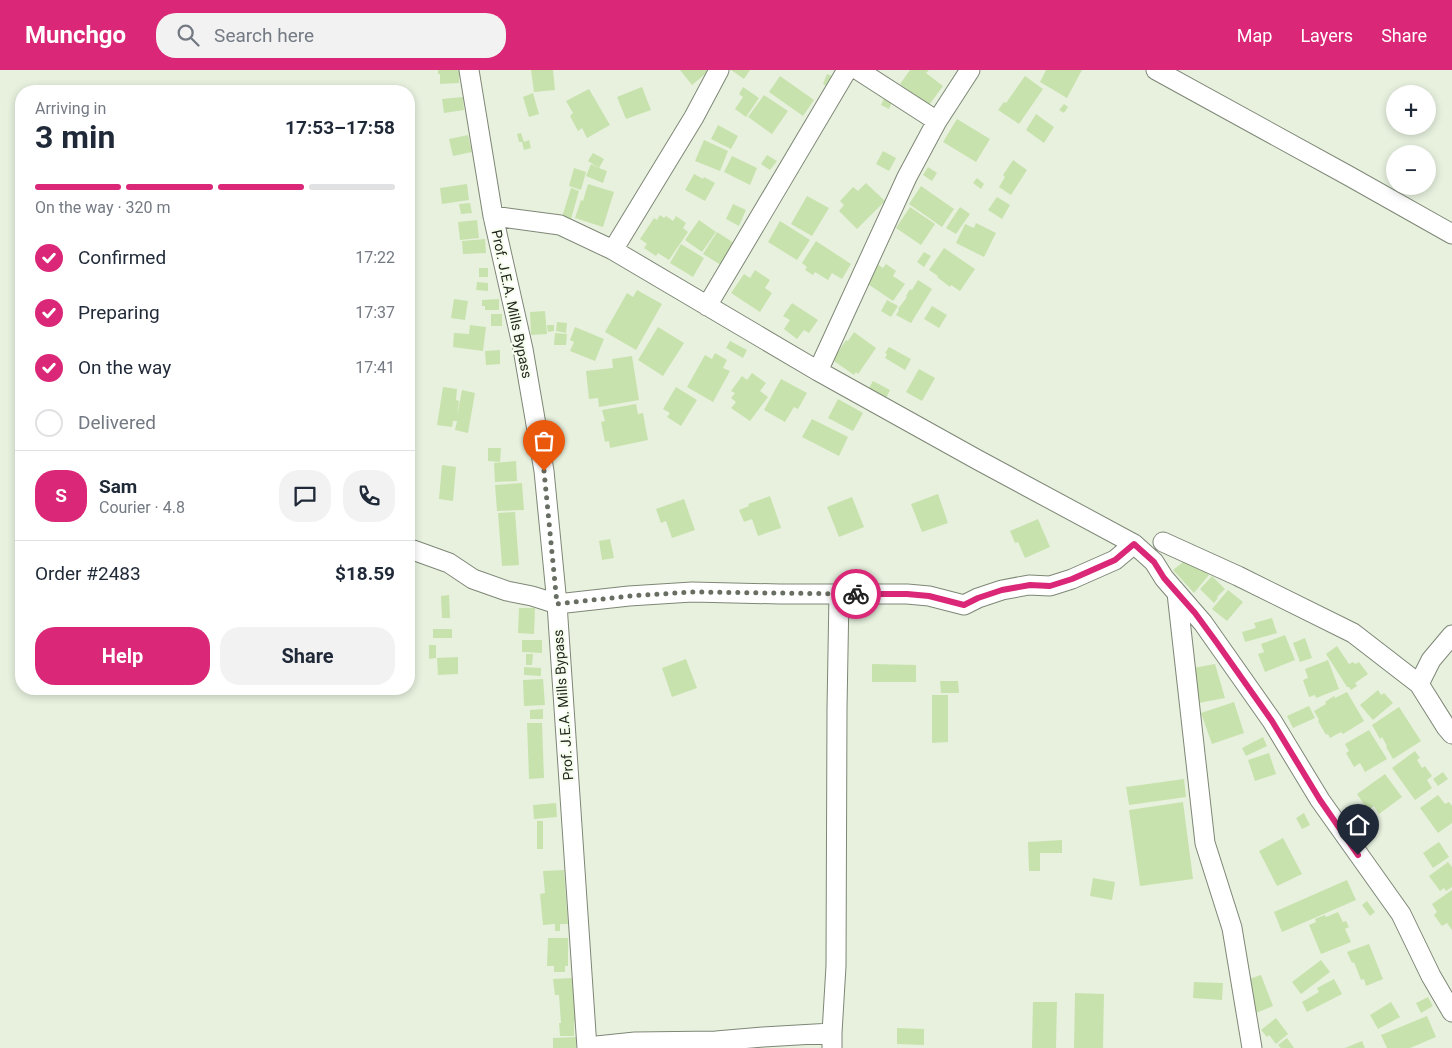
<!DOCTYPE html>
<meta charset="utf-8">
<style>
body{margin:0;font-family:Roboto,sans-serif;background:#f2f2f3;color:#1f2937;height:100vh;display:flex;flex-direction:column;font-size:19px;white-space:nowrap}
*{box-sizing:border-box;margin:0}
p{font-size:16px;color:#747a83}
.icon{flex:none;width:28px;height:28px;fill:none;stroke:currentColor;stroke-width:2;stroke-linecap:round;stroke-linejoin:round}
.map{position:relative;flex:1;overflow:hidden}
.details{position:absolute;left:15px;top:15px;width:400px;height:610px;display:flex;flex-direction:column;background:#fff;border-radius:20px;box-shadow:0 2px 8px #0003}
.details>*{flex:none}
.controls{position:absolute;left:1386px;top:15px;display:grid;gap:10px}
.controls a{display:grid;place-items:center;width:50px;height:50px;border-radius:50%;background:#fff;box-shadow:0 2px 8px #0003;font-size:25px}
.pin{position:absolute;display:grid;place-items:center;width:42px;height:42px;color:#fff;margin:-51px -21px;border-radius:50% 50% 50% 0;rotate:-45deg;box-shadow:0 0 5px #0007}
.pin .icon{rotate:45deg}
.courier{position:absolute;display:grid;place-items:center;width:50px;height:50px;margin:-25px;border:4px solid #db2777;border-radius:50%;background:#fff;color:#222;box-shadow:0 1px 6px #0007}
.headline em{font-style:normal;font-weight:700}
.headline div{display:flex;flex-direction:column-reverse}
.headline{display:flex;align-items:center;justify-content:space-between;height:85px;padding:0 20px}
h1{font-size:32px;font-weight:700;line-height:38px}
.bar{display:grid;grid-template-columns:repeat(4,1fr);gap:8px 5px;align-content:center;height:60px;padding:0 20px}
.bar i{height:6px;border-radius:4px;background:#e0e1e3}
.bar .current{background:#db2777}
.bar p{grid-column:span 4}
.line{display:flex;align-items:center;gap:12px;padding:0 20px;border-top:1px solid #e0e1e3}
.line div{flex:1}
.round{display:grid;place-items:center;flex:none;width:52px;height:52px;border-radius:20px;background:#f2f2f3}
ol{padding:0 20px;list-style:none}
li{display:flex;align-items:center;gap:15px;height:55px}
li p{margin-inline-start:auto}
li .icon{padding:5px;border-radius:50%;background:#db2777;color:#fff;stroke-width:4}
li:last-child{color:#747a83}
li i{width:28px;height:28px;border:2px solid #e0e1e3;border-radius:50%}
.button{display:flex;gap:10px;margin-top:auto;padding:10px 20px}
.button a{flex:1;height:58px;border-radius:20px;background:#db2777;color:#fff;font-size:20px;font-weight:700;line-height:58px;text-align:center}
.button a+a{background:#f2f2f3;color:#1f2937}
header{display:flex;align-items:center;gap:30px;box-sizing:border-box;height:70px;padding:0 25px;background:#db2777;color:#fff}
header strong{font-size:24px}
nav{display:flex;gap:28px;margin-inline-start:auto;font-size:18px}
.search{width:350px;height:45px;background:#f2f2f3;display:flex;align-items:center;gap:12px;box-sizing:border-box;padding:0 18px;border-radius:20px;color:#747a83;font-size:19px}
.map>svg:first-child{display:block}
.building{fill:#c8e2ad}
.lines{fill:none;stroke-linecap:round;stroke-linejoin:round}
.minor-casing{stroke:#7e8776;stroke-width:21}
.minor{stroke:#fff;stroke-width:19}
.done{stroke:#686e62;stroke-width:5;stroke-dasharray:0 9}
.route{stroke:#db2777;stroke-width:6}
.labels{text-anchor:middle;stroke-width:4;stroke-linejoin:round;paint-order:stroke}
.street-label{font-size:14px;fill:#242720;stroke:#f5feec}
</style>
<header>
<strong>Munchgo</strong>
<div class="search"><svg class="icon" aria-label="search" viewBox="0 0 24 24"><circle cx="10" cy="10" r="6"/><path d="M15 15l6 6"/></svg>Search here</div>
<nav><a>Map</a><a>Layers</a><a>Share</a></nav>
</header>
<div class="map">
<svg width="1452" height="978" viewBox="0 0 1452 978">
<rect width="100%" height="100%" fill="#e7f1de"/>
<path class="building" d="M438,0H459V13L440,14V4H438Z
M531,0H553L555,20L534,22Z
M680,0H710L692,15Z
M731,0H750L744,9Z
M910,0H929L926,3L943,16L929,35L900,14Z
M1046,0H1082L1067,28L1040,12Z
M827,4L832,6L828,17L823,14Z
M780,6L814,30L803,46L769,22Z
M1025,6L1043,19L1019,54L998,40L1004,32L1006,33Z
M642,17L651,40L626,49L617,27Z
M743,17L759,28L746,47L735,39L743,27L739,24Z
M589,19L610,55L587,68L582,58L578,61L570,46L573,43L566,31Z
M533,23L539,44L529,47L523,27Z
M764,25L788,41L772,64L748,47Z
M885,26L893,30L889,39L881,35Z
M463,27L464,40L444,43L442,29Z
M1064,34L1068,37L1064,43L1059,40Z
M1036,44L1054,57L1044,73L1026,60Z
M957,49L990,69L976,92L943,72Z
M718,55L738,66L731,79L711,69Z
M521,63L524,72L529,70L531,78L524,80L522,72H519L517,64Z
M468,65L472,82L453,86L449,69Z
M704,70L728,81L720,101L695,91Z
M883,81L896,88L889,101L876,94Z
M593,83L604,89L599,98L607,101L603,113L586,106L591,94L599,98L588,91Z
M767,85L777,91L770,100L761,94Z
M732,86L757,98L750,115L724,102Z
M1013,90L1027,100L1011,125L999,117L1005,107L1003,105Z
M928,97L937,103L932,111L923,105Z
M574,98L586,102L581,120L569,116Z
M694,104L703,109L704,107L715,113L705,131L685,120Z
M977,108L984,114L981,119L973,113Z
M866,113L885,131L857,159L839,141L844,135L840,131L853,117L858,121Z
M467,114L469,130L442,134L440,118Z
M588,114L614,122L603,157L575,148L581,130L583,131Z
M921,116L954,139L942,157L909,134Z
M571,118L579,121L571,149L562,147Z
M807,126L829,138L812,166L791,154Z
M997,127L1010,135L1002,149L988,140Z
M470,133L472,143L461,144L459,134Z
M733,134L746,140L739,156L726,149Z
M910,137L935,154L921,175L896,158Z
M960,137L970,144L956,164L946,158Z
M660,145L664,148L666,146L673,151L676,146L686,153L683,158L688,162L669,190L658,183L656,186L644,178L647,174L640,169L654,148L657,150Z
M477,150L479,168L460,170L458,152Z
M699,150L716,162L702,182L685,170Z
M780,151L810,170L797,190L768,172Z
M976,153L996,163L984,187L956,173L965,154L974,158Z
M717,162L734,173L721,195L703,184Z
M485,169L486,183L463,184L462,171Z
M816,171L851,194L842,209L832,203L828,210L815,202L813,205L805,200L807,197L802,193Z
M681,174L704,188L693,207L670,193Z
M944,178L975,199L960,221L951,215L950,217L937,207L938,206L929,200Z
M924,182L931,186L924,197L917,192Z
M877,194L883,198L886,194L896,201L893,206L905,214L893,231L865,212Z
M479,198H488V207H479Z
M755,200L770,210L765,218L772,223L760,242L731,223L744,204L750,208Z
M918,210L932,219L911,253L896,245L899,240L898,239L907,227L906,226L910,219L912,220Z
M477,212L488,213V221L476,220Z
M637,220L662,234L636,280L605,262L627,223L633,227Z
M454,229L468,231L465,250L451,248Z
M499,229V240H485V236H482V230Z
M887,230L898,236L891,247L881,241Z
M792,233L818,250L809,263L804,260L797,269L784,259L790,250L783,246Z
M932,236L947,245L939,258L924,249Z
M545,241L547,264L531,265L530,242Z
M491,244H502V256H491Z
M557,252L567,253L566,263L556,261Z
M470,255L486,257L483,281L453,277L454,263L469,264Z
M547,255H554V261L548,262Z
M575,257L604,269L595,291L570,281L574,272L570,270Z
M658,257L684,273L663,306L638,290Z
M854,262L876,278L858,304L856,302L854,305L834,291L835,289L834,288L846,270L848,271Z
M555,263L567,264L566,275H554Z
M730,271L747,280L743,288L726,278Z
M889,277L911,289L905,300L885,288L887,284L885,283Z
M500,280V294L486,295L485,281Z
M715,283L727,290L723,298L730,301L713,332L687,317L705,285L712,289Z
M632,286L639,330L599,337L598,328L589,329L586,301L613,298L612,289Z
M919,299L935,308L922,331L906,322Z
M752,303L766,313L760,321L768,327L750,351L731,338L736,332L731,328L735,323L731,321L742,306L747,310Z
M781,309L807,323L798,339L794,337L785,352L764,340Z
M873,311L890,320L886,328L869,318Z
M443,317L457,319L456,330L459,331L457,346L462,320L475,323L468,363L455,360L457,351H453L452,357L437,355Z
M676,317L697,330L681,356L667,347L670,343L663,339Z
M838,329L863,343L853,361L828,348Z
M636,334L638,344L643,343L648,370L610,378L609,371L605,372L601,352L605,351L602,340Z
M812,349L848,367L839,386L802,367Z
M488,378H501L500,392L488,391Z
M516,391L517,411L495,412L494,393Z
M442,395L456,397L453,431L439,429Z
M522,413L524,440L497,441L495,415Z
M938,424L948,453L922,462L911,434Z
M770,426L781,458L758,466L752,449L744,452L739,440L749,436L748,434Z
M852,427L864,457L839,467L827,437Z
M684,429L695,460L672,468L666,451L661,453L656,439Z
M515,442L519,495L502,496L498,443Z
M1038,449L1050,477L1025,488L1018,472L1015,473L1010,461Z
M610,469L614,488L602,490L599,471Z
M1188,488L1209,505L1194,523L1173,500Z
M1212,506L1225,519L1217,527L1218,528L1214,533L1200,519Z
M1228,520L1243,532L1227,551L1212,539Z
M449,525L450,548H442L441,526Z
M519,538H535L534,564L518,563Z
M1272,548L1277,563L1245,572L1242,562L1256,558L1254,553Z
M433,559H452V568H433Z
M1285,565L1295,590L1265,602L1258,584L1264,582L1261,574Z
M1305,568L1312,588L1300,592L1293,573Z
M522,570H542V583L522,582Z
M429,575H436V588L429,589Z
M1337,576L1349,594L1353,592L1355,594L1359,592L1368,604L1355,613L1357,616L1351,620L1349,617H1347L1326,584Z
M526,584H533L532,595H526Z
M458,587V604L438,605L437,588Z
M686,589L697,618L672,627L662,598Z
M1328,590L1339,619L1316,628L1315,625L1309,627L1303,610L1308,608L1305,599Z
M872,594L916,595V612H872Z
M1215,594L1225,628L1199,633L1193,598Z
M524,597L541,598V606L524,605Z
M543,609L545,635L524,636L523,610Z
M940,611H958L959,623H941Z
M1378,620L1381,625L1384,623L1393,633L1373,650L1360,635Z
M1347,622L1364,651L1343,664L1341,662L1330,668L1328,664L1326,665L1318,651L1319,650L1314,641L1326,634L1325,632L1334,626L1335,628Z
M932,625H948V672L932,673Z
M1234,632L1244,663L1212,674L1201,643Z
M1309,636L1315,648L1293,658L1287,646Z
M1399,637L1421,671L1393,689L1386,677L1387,676L1382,667L1380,669L1372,655Z
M543,639V649H530V640Z
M527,653H542L544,708L529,709Z
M1369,660L1387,689L1365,702L1360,693L1354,697L1346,683L1349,681L1345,674Z
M1263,667L1267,676L1246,686L1242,678Z
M1415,681L1420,688L1417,690L1422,698L1425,696L1432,706L1427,710L1432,718L1415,730L1392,698Z
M1269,683L1276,704L1255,711L1248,690Z
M1443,702L1448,709L1438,716L1433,709Z
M1385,704L1402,727L1379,744L1374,736L1368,740L1357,724Z
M1184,709L1186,727L1129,735L1126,717Z
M1438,725L1445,734L1449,732L1452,736V753L1438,763L1420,738Z
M1183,732L1193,809L1140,816L1129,740Z
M556,733L557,747L534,749L533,735Z
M1304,743L1310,755L1302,759L1296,748Z
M537,751H543V779H537Z
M1368,756L1373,763L1365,769L1360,762Z
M1283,768L1302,804L1277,816L1259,781Z
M1062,770V783H1040V801H1029L1028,772Z
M1439,772L1449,787L1433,798L1423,783Z
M1448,792L1452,797V817L1446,821L1444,818L1440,821L1429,806Z
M564,800L568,854H560V861H555V854L543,855L540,824L545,823L543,801Z
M1093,808L1115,812L1112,830L1090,826Z
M1347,810L1356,830L1282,862L1274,842Z
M1452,820V860L1447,853L1442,856L1434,845L1437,842L1432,834Z
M1367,831L1375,842L1370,846L1362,835Z
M1338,842L1343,852L1346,851L1349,857L1345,859L1351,872L1321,884L1309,855L1316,852L1315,849L1325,845L1326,847Z
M548,868H568V896H565V902H554V896H547Z
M1369,874L1383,909L1366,916L1364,909L1361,910L1354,892L1352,893L1347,882Z
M1321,890L1330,902L1301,924L1292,912Z
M1261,905L1273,936L1251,945L1246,910Z
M572,908L576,952H574V966H560L559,953H561L559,925H555L553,909Z
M1334,909L1342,924L1307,942L1302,932L1319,922L1317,918Z
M1194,912L1223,913L1222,930L1193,928Z
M1075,923L1104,924L1103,978H1074Z
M1428,927L1433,936L1421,943L1416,933Z
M1033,932H1057L1056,978H1032Z
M1391,932L1400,947L1378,959L1370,945Z
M1427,946L1436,967L1410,978H1387L1381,965Z
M1276,948L1288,964L1276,974L1269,965L1267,967L1261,960Z
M897,958L924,959V975L897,974Z
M576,967V978H553V968Z
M1287,968L1294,978H1281L1278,975Z
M1362,971L1365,978H1345Z"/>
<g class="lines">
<defs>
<path id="minor" d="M469,0L493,146L523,279L544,401L557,534L587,978
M858,0L937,51
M1156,0L1349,106L1452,164
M493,146L560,155L613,180L818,301L978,390L1134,474L1154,492L1164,508L1203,553L1272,651L1320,730L1401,844L1431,906L1452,942
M613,180L694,47L719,0
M707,236L847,0
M818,301L907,107L937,51L970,0
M1163,472L1238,506L1353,563L1419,614L1446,657L1452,664
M413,480L449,493L473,509L507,521L532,526L557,534L629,526L692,522L780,524H907L929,526L964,535L978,528L1002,520L1029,515L1050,516L1072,509L1115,490L1134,474
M1177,523L1205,773L1232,858L1252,978
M1419,614L1431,590L1452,565
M587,977L635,972L716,971L763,967L832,963
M832,978V963L836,896L837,639L839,524"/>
</defs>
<use href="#minor" class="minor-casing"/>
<use href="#minor" class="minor"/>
</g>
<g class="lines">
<path class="done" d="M544,401L557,534L629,526L692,522L856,524"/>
<path class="route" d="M856,524H907L929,526L964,535L978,528L1002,520L1030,515L1050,516L1072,509L1115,490L1134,474L1154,492L1164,508L1195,543L1217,573L1272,651L1320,730L1358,785"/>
</g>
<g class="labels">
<g class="street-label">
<text transform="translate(512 234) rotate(78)" y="5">Prof. J.E.A. Mills Bypass</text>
<text transform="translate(563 635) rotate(-94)" y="5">Prof. J.E.A. Mills Bypass</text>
</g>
</g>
</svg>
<div class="controls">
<a>+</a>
<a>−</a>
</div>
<div class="pin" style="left:544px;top:401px;background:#ea580c"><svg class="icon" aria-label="bag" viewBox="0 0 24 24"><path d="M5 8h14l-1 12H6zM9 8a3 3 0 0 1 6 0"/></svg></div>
<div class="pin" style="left:1358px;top:785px;background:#1f2937"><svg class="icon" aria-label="home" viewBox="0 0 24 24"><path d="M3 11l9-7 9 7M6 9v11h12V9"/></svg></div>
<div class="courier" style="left:856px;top:524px"><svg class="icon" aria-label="bike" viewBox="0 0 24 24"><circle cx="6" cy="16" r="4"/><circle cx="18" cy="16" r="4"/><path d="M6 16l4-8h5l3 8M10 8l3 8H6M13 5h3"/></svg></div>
<section class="details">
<div class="headline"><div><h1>3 min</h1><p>Arriving in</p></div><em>17:53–17:58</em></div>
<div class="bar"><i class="current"></i><i class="current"></i><i class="current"></i><i></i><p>On the way · 320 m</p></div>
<ol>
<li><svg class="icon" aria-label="check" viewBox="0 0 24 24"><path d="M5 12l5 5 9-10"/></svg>Confirmed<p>17:22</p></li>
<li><svg class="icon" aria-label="check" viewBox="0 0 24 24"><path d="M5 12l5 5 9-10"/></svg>Preparing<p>17:37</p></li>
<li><svg class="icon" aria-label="check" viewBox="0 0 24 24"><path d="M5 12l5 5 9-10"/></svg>On the way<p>17:41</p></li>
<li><i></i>Delivered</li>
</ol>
<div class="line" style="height:90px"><b class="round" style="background:#db2777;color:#fff">S</b><div><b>Sam</b><p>Courier · 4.8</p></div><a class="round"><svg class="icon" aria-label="chat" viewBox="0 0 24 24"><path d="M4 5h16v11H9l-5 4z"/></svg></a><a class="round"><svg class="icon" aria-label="phone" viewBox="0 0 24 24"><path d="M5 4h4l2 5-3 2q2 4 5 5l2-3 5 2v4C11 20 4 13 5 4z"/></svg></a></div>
<div class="line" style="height:65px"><div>Order #2483</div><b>$18.59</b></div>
<div class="button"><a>Help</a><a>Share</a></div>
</section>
</div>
